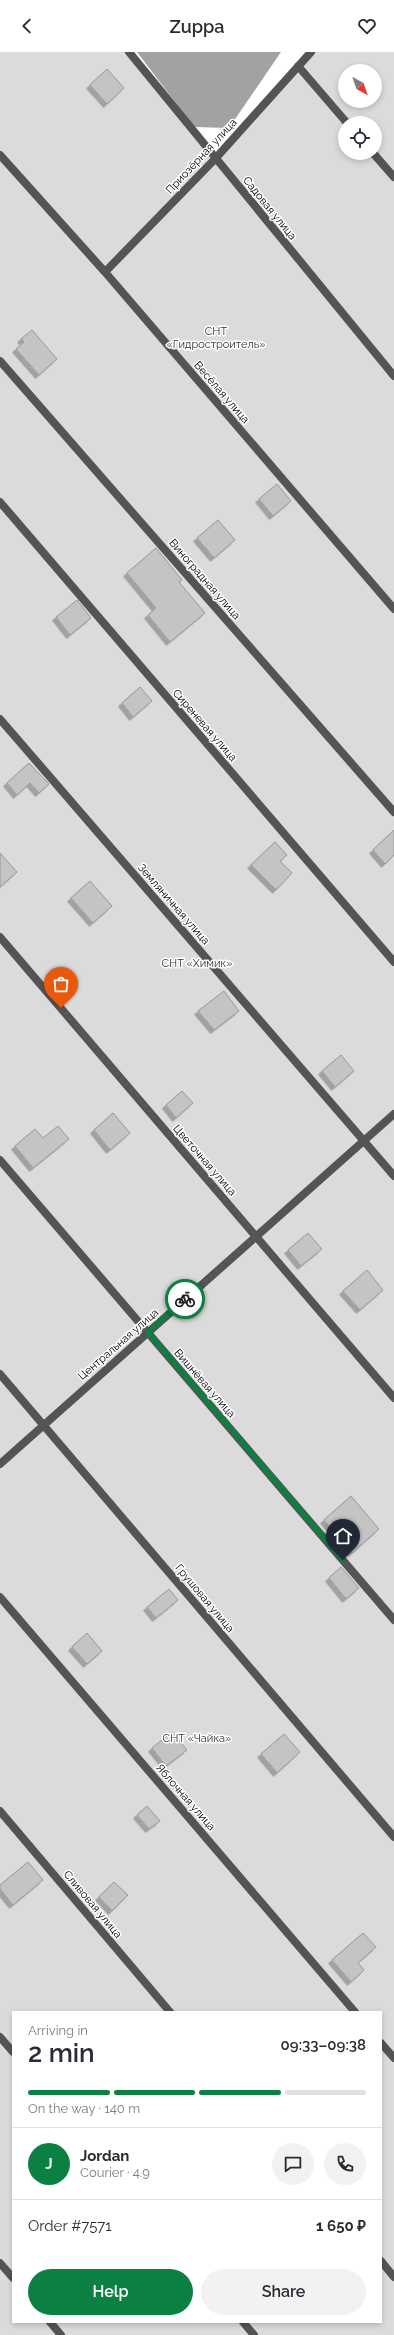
<!DOCTYPE html>
<meta charset="utf-8">
<style>
body{margin:0;font-family:Raleway,sans-serif;background:#f2f2f3;color:#2b2b33;height:100vh;display:flex;flex-direction:column;font-size:15px;white-space:nowrap}
*{box-sizing:border-box;margin:0}
p{font-size:13px;color:#7c7c81}
.icon{flex:none;width:22px;height:22px;fill:none;stroke:currentColor;stroke-width:2;stroke-linecap:round;stroke-linejoin:round}
.map{position:relative;flex:1;overflow:hidden}
.panel{position:absolute;left:12px;top:1959px;width:370px;height:312px;display:flex;flex-direction:column;background:#fff;border-radius:0px;box-shadow:0 2px 6px #0003}
.panel>*{flex:none}
.needle{width:26px;rotate:140deg}
.fabs{position:absolute;left:338px;top:12px;display:grid;gap:8px}
.fabs a{display:grid;place-items:center;width:44px;height:44px;border-radius:50%;background:#fff;box-shadow:0 2px 6px #0003;font-size:20px}
.pin{position:absolute;display:grid;place-items:center;width:34px;height:34px;color:#fff;margin:-41px -17px;border-radius:50% 50% 50% 0;rotate:-45deg;box-shadow:0 0 4px #0007}
.pin .icon{rotate:45deg}
.courier{position:absolute;display:grid;place-items:center;width:40px;height:40px;margin:-20px;border:3px solid #0b8043;border-radius:50%;background:#fff;color:#222;box-shadow:0 1px 5px #0007}
.summary em{font-style:normal;font-weight:600}
.summary div{display:flex;flex-direction:column-reverse}
.summary{display:flex;align-items:center;justify-content:space-between;height:68px;padding:0 16px}
h1{font-size:26px;font-weight:600;line-height:30px}
.bar{display:grid;grid-template-columns:repeat(4,1fr);gap:6px 4px;align-content:center;height:48px;padding:0 16px}
.bar i{height:5px;border-radius:3px;background:#e1e1e2}
.bar .on{background:#0b8043}
.bar p{grid-column:span 4}
.line{display:flex;align-items:center;gap:10px;padding:0 16px;border-top:1px solid #e1e1e2}
.line div{flex:1}
.round{display:grid;place-items:center;flex:none;width:42px;height:42px;border-radius:21px;background:#f2f2f3}
.button{display:flex;gap:8px;margin-top:auto;padding:8px 16px}
.button a{flex:1;height:46px;border-radius:24px;background:#0b8043;color:#fff;font-size:16px;font-weight:600;line-height:46px;text-align:center}
.button a+a{background:#f2f2f3;color:#2b2b33}
header{display:flex;justify-content:space-between;align-items:center;height:52px;padding:0 16px;background:#fff;font-size:18px;font-weight:600}
.map>svg:first-child{display:block}
.green{fill:#dbdbdb;fill-rule:evenodd}
.water{fill:#a2a2a2}
.building{fill:#c4c4c4;stroke:#989898;filter:url(#shadow)}
.lines{fill:none;stroke-linecap:round;stroke-linejoin:round}
.minor{stroke:#545454;stroke-width:8}
.done{stroke:#595959;stroke-width:4;stroke-dasharray:0 7.2}
.route{stroke:#0b8043;stroke-width:5}
.labels{text-anchor:middle;stroke-width:3;stroke-linejoin:round;paint-order:stroke}
.street-label{font-size:11px;fill:#000;stroke:#fff}
.park-label{font-size:11px;fill:#323232;stroke:#fff}
</style>
<header><svg class="icon" aria-label="back" viewBox="0 0 24 24"><path d="M15 5l-7 7 7 7"/></svg>Zuppa<svg class="icon" aria-label="heart" viewBox="0 0 24 24"><path d="M12 20l-8-8c-3-5 5-10 8-4 3-6 11-1 8 4z"/></svg></header>
<div class="map">
<svg width="394" height="2283" viewBox="0 0 394 2283">
<defs>
<filter id="shadow"><feDropShadow dx="-3.5" dy="3.5" stdDeviation="0" flood-color="#0004"/></filter>
</defs>
<rect width="100%" height="100%" fill="#fff"/>
<path class="green" d="M0,0H134L215,106L311,0H394V2283H0ZM345,19H375V49H345ZM345,71H375V101H345ZM13,1960H381V2270H13Z"/>
<path class="water" d="M137,0H281L229,76L194,75Z"/>
<path class="building" d="M107,17L124,36L107,52L90,33Z
M32,278L57,307L39,323L16,297L24,290L21,287Z
M277,432L291,449L273,464L259,447Z
M218,468L235,488L214,506L197,486Z
M156,496L182,528L179,530L205,561L170,590L148,563L156,556L127,521Z
M77,548L91,566L70,583L56,565Z
M140,635L152,649L133,665L122,651Z
M29,711L49,732L39,741L30,731L17,743L7,731Z
M394,778V803L385,812L373,798Z
M275,790L287,803L280,809L292,821L276,838L251,813Z
M0,801L17,820L0,835Z
M90,829L112,854L93,871L71,846Z
M224,939L239,959L214,978L198,959Z
M341,1003L354,1019L335,1035L322,1019Z
M182,1039L193,1051L176,1066L166,1053Z
M113,1061L130,1081L110,1098L94,1078Z
M58,1074L69,1087L33,1116L15,1094L35,1077L43,1086Z
M308,1181L322,1197L301,1214L288,1198Z
M367,1218L383,1238L360,1258L343,1239Z
M351,1444L379,1477L352,1501L324,1468Z
M341,1515L359,1536L346,1547L329,1526Z
M169,1537L178,1548L156,1566L147,1555Z
M87,1581L102,1599L87,1612L72,1595Z
M172,1680L187,1698L166,1714L152,1696Z
M284,1682L300,1700L277,1721L261,1702Z
M147,1754L160,1769L149,1777L137,1763Z
M28,1810L43,1828L13,1853L0,1837V1833Z
M114,1830L128,1843L112,1859L99,1845Z
M363,1881L376,1895L358,1911L364,1918L351,1930L332,1908Z"/>
<g class="lines">
<path class="minor" d="M129,0L394,324
M298,14L347,71
M373,101L394,125
M0,103L105,220L394,557
M105,220L215,107L311,0
M0,309L394,760
M0,450L394,910
M0,667L394,1124
M0,885L394,1346
M0,1108L394,1568
M0,1322L394,1785
M0,1412L394,1062
M0,1545L355,1960
M0,1759L170,1960
M0,1985L13,2000
M381,1991L394,2006
M381,2209L394,2225
M0,2211L13,2226
M50,2270L61,2283
M243,2270L254,2283"/>
</g>
<g class="lines">
<path class="done" d="M61,956L256,1183L185,1247"/>
<path class="route" d="M185,1247L148,1280L343,1508"/>
</g>
<g class="labels">
<g class="street-label">
<text transform="translate(201 104) rotate(-47)" y="4">Приозёрная улица</text>
<text transform="translate(270 156) rotate(51)" y="4">Садовая улица</text>
<text transform="translate(222 340) rotate(49)" y="4">Весёлая улица</text>
<text transform="translate(205 527) rotate(49)" y="4">Виноградная улица</text>
<text transform="translate(205 673) rotate(49)" y="4">Сиреневая улица</text>
<text transform="translate(174 852) rotate(49)" y="4">Земляничная улица</text>
<text transform="translate(205 1108) rotate(49)" y="4">Цветочная улица</text>
<text transform="translate(118 1292) rotate(-41)" y="4">Центральная улица</text>
<text transform="translate(205 1331) rotate(49)" y="4">Вишнёвая улица</text>
<text transform="translate(205 1546) rotate(50)" y="4">Грушовая улица</text>
<text transform="translate(186 1745) rotate(49)" y="4">Яблочная улица</text>
<text transform="translate(93 1852) rotate(50)" y="4">Сливовая улица</text>
</g>
<g class="park-label">
<text x="216" y="283">СНТ<tspan x="216" dy="13">«Гидростроитель»</tspan></text>
<text x="197" y="915">СНТ «Химик»</text>
<text x="197" y="1690">СНТ «Чайка»</text>
</g>
</g>
</svg>
<div class="fabs">
<a><svg class="needle" viewBox="-14 -14 28 28"><path d="M0-13l5 13h-10z" fill="#e53935"/><path d="M0 13l5-13h-10z" fill="#7c7c81"/></svg></a>
<a><svg class="icon" aria-label="locate" viewBox="0 0 24 24"><circle cx="12" cy="12" r="6"/><path d="M12 2v4M12 18v4M2 12h4M18 12h4"/></svg></a>
</div>
<div class="pin" style="left:61px;top:956px;background:#ea580c"><svg class="icon" aria-label="bag" viewBox="0 0 24 24"><path d="M5 8h14l-1 12H6zM9 8a3 3 0 0 1 6 0"/></svg></div>
<div class="pin" style="left:343px;top:1508px;background:#1f2937"><svg class="icon" aria-label="home" viewBox="0 0 24 24"><path d="M3 11l9-7 9 7M6 9v11h12V9"/></svg></div>
<div class="courier" style="left:185px;top:1247px"><svg class="icon" aria-label="bike" viewBox="0 0 24 24"><circle cx="6" cy="16" r="4"/><circle cx="18" cy="16" r="4"/><path d="M6 16l4-8h5l3 8M10 8l3 8H6M13 5h3"/></svg></div>
<section class="panel">
<div class="summary"><div><h1>2 min</h1><p>Arriving in</p></div><em>09:33–09:38</em></div>
<div class="bar"><i class="on"></i><i class="on"></i><i class="on"></i><i></i><p>On the way · 140 m</p></div>
<div class="line" style="height:72px"><b class="round" style="background:#0b8043;color:#fff">J</b><div><b>Jordan</b><p>Courier · 4.9</p></div><a class="round"><svg class="icon" aria-label="chat" viewBox="0 0 24 24"><path d="M4 5h16v11H9l-5 4z"/></svg></a><a class="round"><svg class="icon" aria-label="phone" viewBox="0 0 24 24"><path d="M5 4h4l2 5-3 2q2 4 5 5l2-3 5 2v4C11 20 4 13 5 4z"/></svg></a></div>
<div class="line" style="height:52px"><div>Order #7571</div><b>1 650 ₽</b></div>
<div class="button"><a>Help</a><a>Share</a></div>
</section>
</div>
